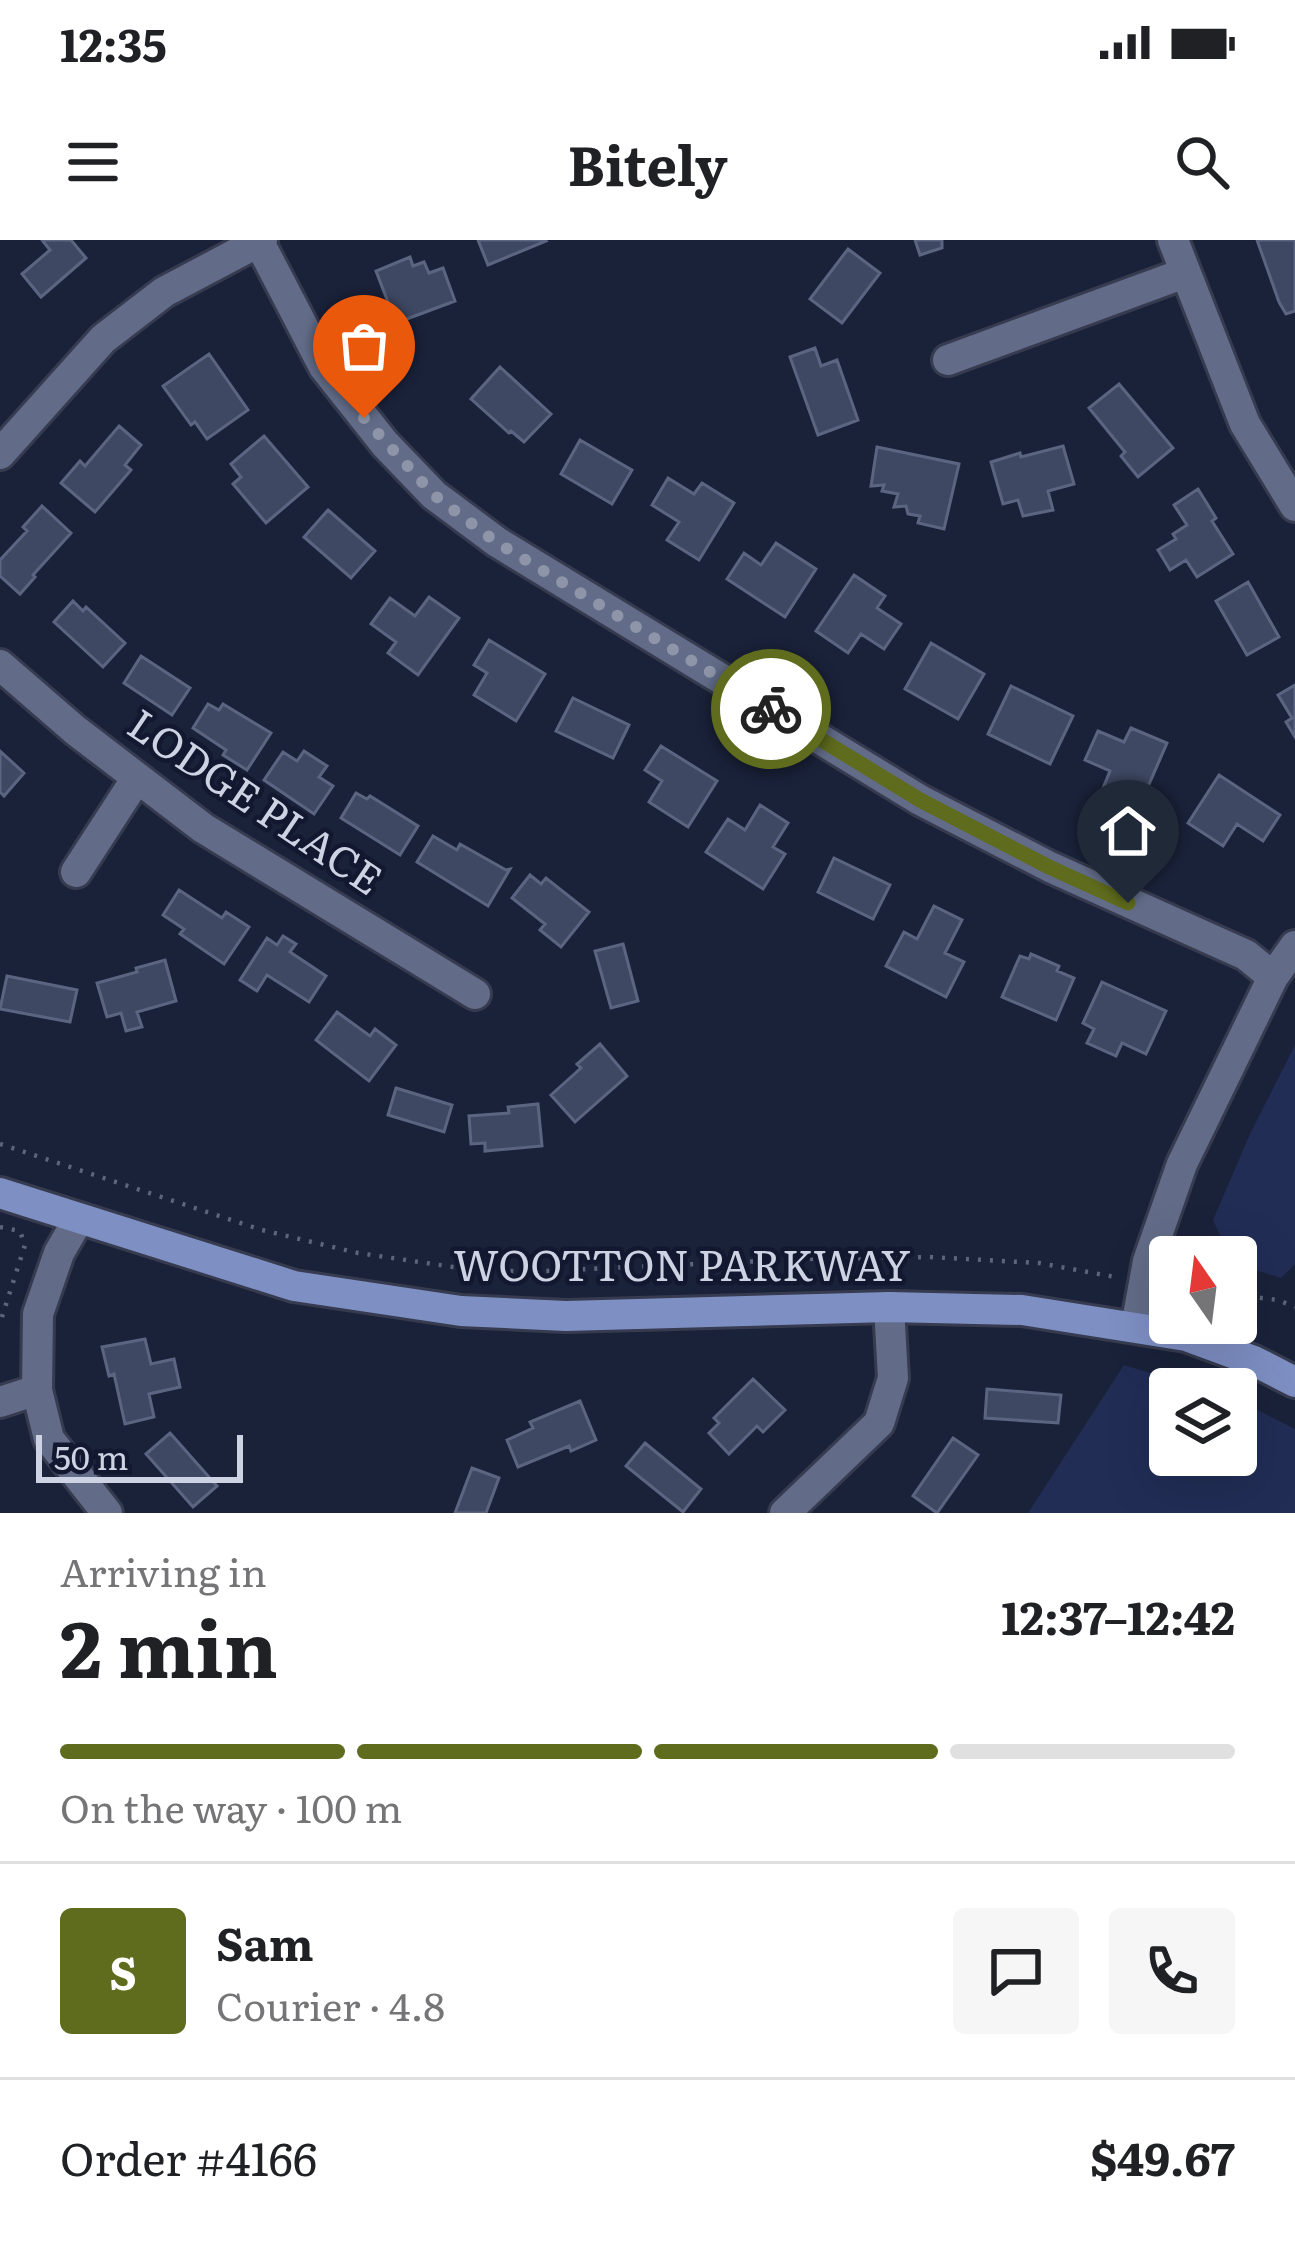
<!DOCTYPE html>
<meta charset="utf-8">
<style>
body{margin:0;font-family:Literata,serif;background:#f6f6f6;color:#202124;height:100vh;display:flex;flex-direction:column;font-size:45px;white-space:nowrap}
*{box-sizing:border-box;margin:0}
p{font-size:39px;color:#757577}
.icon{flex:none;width:66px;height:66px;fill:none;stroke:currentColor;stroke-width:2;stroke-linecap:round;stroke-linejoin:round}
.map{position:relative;height:1273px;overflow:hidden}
.side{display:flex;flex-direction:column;background:#fff;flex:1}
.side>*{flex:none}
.needle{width:78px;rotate:346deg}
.buttons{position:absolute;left:1149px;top:996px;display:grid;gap:24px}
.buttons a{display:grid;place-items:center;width:108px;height:108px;border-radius:12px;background:#fff;box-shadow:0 12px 48px #0002;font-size:60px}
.scale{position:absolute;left:36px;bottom:30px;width:207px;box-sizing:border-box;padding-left:12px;border:6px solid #cdd3e3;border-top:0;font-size:33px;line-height:42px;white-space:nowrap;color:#cdd3e3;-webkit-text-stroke:9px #11182f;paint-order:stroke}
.pin{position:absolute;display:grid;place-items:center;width:102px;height:102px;color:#fff;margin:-123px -51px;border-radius:50% 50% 50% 0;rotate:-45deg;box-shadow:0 0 12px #0007}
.pin .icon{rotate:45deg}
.courier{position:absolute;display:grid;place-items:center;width:120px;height:120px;margin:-60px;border:9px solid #5f6b1d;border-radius:50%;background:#fff;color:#222;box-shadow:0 3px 15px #0007}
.overview em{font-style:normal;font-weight:700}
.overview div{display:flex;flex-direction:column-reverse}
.overview{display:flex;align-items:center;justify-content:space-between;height:204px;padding:0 60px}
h1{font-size:78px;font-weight:700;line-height:90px}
.bar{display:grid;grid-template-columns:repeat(4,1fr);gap:18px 12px;align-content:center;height:144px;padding:0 60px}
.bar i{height:15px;border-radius:9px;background:#e0e0e0}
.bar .selected{background:#5f6b1d}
.bar p{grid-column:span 4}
.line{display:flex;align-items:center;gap:30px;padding:0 60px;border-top:3px solid #e0e0e0}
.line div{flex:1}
.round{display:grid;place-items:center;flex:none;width:126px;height:126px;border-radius:12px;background:#f6f6f6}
.status{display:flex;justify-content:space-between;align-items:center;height:84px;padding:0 60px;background:#fff;direction:ltr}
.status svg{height:33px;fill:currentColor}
header{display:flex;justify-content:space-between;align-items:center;height:156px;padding:0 60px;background:#fff;font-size:54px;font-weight:700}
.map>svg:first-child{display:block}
.green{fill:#212d55}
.building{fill:#3f4863;stroke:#5b6581;stroke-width:3}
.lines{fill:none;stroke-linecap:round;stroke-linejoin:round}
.minor-casing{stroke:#363b4f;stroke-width:36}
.major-casing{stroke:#363b4f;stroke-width:36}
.path{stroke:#5d657a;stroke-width:4.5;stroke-dasharray:3 9;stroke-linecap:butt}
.minor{stroke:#626c88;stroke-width:30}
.major{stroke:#7e8fc3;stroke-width:30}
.done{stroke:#8e95a8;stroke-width:12;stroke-dasharray:0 21.6}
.route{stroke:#5f6b1d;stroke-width:15}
.labels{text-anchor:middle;stroke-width:9;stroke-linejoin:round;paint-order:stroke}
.street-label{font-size:42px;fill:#cdd3e3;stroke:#11182f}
</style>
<div class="status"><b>12:35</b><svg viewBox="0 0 49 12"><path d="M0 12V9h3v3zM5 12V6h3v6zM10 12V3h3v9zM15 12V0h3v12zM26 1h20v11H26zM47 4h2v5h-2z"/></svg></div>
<header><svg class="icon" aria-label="menu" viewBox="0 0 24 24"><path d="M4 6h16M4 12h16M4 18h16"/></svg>Bitely<svg class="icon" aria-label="search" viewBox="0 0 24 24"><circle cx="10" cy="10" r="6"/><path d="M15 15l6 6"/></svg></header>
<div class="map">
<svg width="1295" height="1273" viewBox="0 0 1295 1273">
<rect width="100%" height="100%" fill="#1a223a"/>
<path class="green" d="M1295,805V1024L1281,1038L1236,1024V1017H1230L1213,980L1250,894Z
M1124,1125L1203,1149H1170V1215H1236V1159L1295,1189V1273H1028Z"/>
<path class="building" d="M42,0H71L86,18L41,57L22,34L50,10Z
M478,0H545L546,1L488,25Z
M915,0H942V8L920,15Z
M1257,0H1295V71L1286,74L1279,62Z
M848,9L880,33L842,83L810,59Z
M410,17L413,26L424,22L429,33L443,28L455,61L396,83L376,31Z
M815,108L821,126L837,120L858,180L818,195L790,117Z
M209,114L248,170L207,199L195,182L191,185L163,146Z
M500,127L551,174L524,202L511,191L509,193L471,159Z
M1119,144L1173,208L1138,237L1121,216L1125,212L1089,168Z
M119,186L141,205L125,225L131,230L95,272L61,243L80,221L85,226Z
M264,196L308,247L266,283L233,244L241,237L231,224Z
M580,200L632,230L612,264L561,234Z
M1063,206L1074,244L1048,251L1053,270L1023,276L1018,260L1003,264L991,222L1020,213L1021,217Z
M877,207L959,224L944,289L918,283L920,276L908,274L906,266L894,267L898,254L882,251L884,245L871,246Z
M668,238L694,254L702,243L734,263L699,320L667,300L679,282L652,265Z
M1198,249L1216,278L1212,281L1233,314L1197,337L1186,320L1170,330L1158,310L1176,299L1173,294L1187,285L1174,265Z
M42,266L71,293L33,335L35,337L20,354L0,336V320L27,291L23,287Z
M328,270L375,311L351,338L304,297Z
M776,303L816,329L785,377L727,339L744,313L761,325Z
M854,335L885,356L877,368L901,384L884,409L861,394L848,413L816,391Z
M1248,342L1279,397L1247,415L1216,361Z
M429,357L459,378L418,435L388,413L396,402L371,384L390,358L415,376Z
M73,361L83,371L86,367L125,403L103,427L54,382Z
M489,400L545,434L516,481L474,455L487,433L474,425Z
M931,403L984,434L958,479L905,449Z
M141,416L190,448L172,475L124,443Z
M1295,445V497L1286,482L1292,478L1278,455Z
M1011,446L1073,476L1050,524L988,494Z
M573,458L629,485L613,518L556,491Z
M208,464L219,470L223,464L271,493L247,530L223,515L226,510L193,488Z
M1131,488L1167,503L1140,565L1103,548L1110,531L1085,520L1098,491L1124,502Z
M661,506L717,541L688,587L649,562L662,541L645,530Z
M0,511L24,533L4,556L0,552Z
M304,511L327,526L319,537L333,546L314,574L264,540L283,512L297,521Z
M1219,535L1280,575L1263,601L1237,584L1223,606L1188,583Z
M356,553L367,559L370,556L418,586L400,615L341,578Z
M760,565L788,583L773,607L785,614L763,649L706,612L728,579L745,590Z
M433,596L457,610L460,604L506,630L510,629L488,666L417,622Z
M834,618L890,645L873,679L818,652Z
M530,635L541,644L546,638L589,672L561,707L540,690L545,684L512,658Z
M179,650L222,678L226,672L249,687L224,724L180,694L184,689L163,675Z
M934,666L962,680L945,713L964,722L946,757L886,726L904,692L917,699Z
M283,696L296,704L290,712L326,736L309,762L267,735L257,751L240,740L267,698L277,705Z
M623,704L638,761L611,768L595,711Z
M1031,714L1059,726L1057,731L1074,738L1056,780L1002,757L1020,716L1029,719Z
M165,720L176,761L137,772L142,787L126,791L121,773L107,777L97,743L137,732L136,728Z
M7,736L77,750L70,782L0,769Z
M1102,742L1166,771L1146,814L1122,803L1116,816L1087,803L1094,789L1083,783Z
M337,772L370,796L375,789L396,805L369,841L316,800Z
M600,804L627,836L575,882L551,855L581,828L577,824Z
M396,848L452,865L444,892L388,875Z
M538,864L542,906L485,911V903L471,904L469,876L509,873L508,867Z
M145,1099L151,1124L174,1119L180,1147L149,1154L154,1177L125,1184L114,1134L109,1136L102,1107Z
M753,1139L785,1170L763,1192L757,1186L729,1214L709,1193L719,1183L714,1178Z
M987,1149L1061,1155L1058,1183L985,1178Z
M580,1161L596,1200L571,1211L569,1206L518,1227L507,1200L533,1188L530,1182Z
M170,1193L217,1246L193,1267L146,1214Z
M953,1198L978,1215L937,1273L913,1256Z
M645,1203L701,1249L683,1272L626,1226Z
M472,1228L499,1238L486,1273H455Z"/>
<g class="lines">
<defs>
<path id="minor" d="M258,0L324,127L385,204L434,255L497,302L920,560L1050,627L1246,715L1273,737
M1173,0L1245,184L1295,266
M948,120L1185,33
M0,214L103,99L164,52L262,0
M0,425L75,490L203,588L475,754
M76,632L137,538
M78,980L59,1013L38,1074L37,1150L49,1199L107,1273
M1136,1087L1148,1021L1182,924L1273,737L1295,706
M0,1162L37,1150
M785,1273L879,1183L893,1138L889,1067"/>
<path id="major" d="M0,953L294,1046L461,1071L566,1076L889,1067L1022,1070L1186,1096L1254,1121L1295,1142"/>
</defs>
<use href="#minor" class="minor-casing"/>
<use href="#major" class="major-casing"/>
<path class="path" d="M0,904L262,990L358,1013L453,1027L523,1032L805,1019L929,1017L1039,1023L1115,1037
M0,987L20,991L25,1005L0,1083
M1236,1055L1278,1060L1295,1067"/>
<use href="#minor" class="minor"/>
<use href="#major" class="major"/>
</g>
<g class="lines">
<path class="done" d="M364,178L434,255L496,302L771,469"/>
<path class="route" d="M771,469L920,560L1049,627L1128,663"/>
</g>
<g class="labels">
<g class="street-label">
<text transform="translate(255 562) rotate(34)" y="15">LODGE PLACE</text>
<text x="682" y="1041">WOOTTON PARKWAY</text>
</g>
</g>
</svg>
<div class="buttons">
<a><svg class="needle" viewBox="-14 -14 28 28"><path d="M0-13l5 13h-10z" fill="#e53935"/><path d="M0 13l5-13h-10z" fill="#757577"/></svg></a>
<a><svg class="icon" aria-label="layers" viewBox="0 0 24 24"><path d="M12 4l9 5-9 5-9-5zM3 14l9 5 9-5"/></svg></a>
</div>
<div class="scale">50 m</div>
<div class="pin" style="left:364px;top:178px;background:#ea580c"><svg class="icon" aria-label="bag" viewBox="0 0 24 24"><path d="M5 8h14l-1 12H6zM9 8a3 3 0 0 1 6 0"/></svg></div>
<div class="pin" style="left:1128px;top:663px;background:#1f2937"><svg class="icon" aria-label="home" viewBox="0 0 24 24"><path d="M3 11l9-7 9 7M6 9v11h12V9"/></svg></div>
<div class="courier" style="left:771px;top:469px"><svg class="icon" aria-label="bike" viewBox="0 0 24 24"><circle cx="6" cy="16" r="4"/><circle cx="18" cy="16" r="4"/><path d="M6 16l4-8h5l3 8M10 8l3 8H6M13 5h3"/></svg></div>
</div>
<section class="side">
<div class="overview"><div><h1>2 min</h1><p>Arriving in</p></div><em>12:37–12:42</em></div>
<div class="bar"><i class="selected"></i><i class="selected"></i><i class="selected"></i><i></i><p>On the way · 100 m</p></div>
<div class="line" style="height:216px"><b class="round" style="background:#5f6b1d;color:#fff">S</b><div><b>Sam</b><p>Courier · 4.8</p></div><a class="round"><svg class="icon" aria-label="chat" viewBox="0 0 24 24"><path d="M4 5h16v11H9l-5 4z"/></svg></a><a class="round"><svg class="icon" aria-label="phone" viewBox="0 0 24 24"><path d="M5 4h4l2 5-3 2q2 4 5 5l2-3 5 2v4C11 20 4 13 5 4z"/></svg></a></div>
<div class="line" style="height:156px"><div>Order #4166</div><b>$49.67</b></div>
</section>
